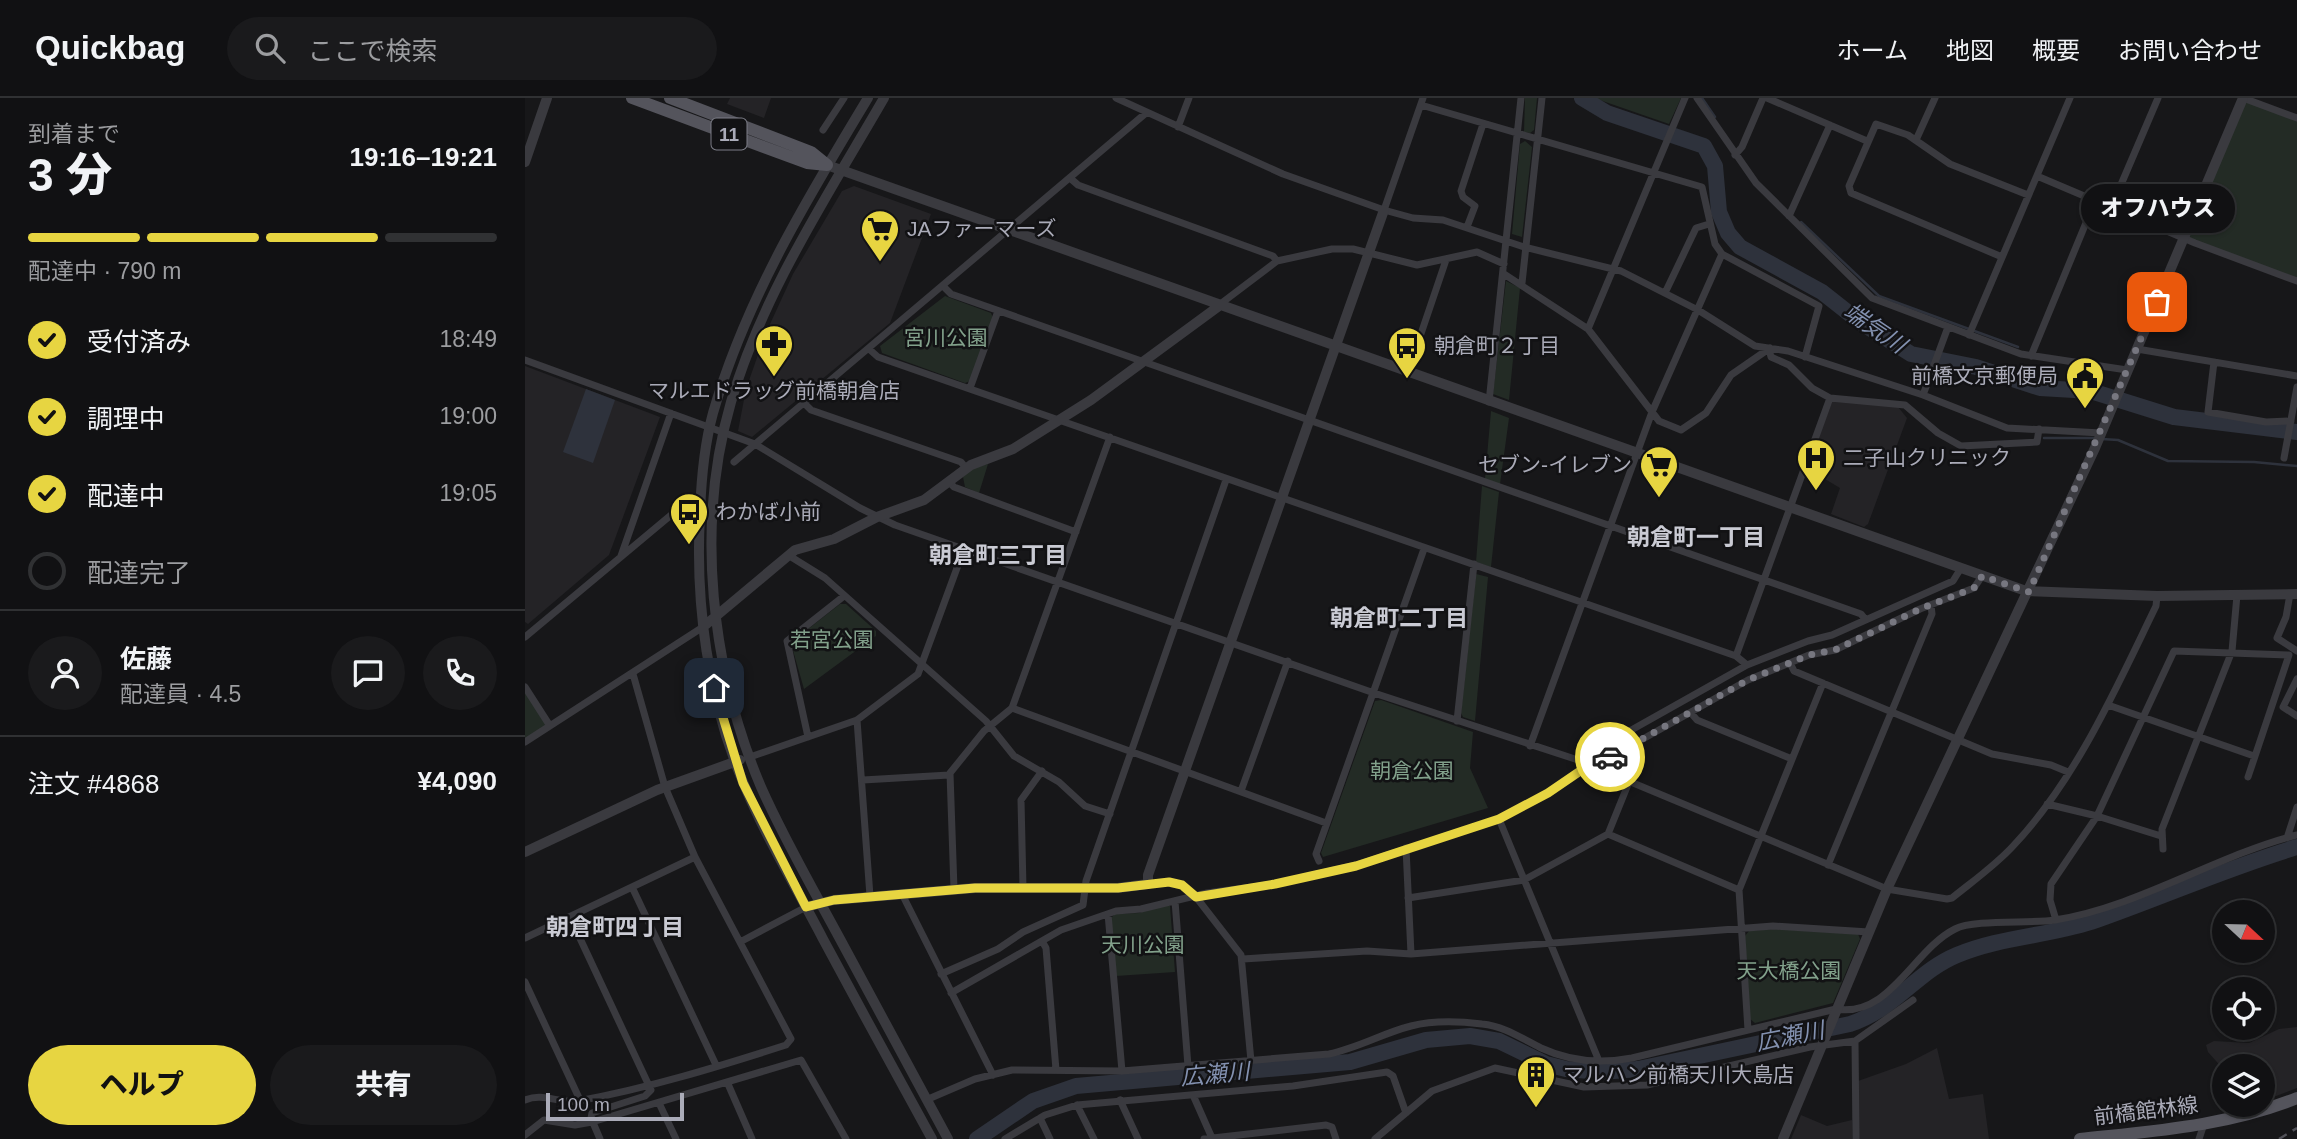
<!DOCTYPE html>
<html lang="ja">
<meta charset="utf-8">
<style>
body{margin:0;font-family:Helvetica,"Noto Sans JP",sans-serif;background:#1a1a1c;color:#f1f3f6;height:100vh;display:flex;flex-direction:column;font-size:26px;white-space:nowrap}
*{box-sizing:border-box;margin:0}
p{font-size:23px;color:#9c9da0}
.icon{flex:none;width:38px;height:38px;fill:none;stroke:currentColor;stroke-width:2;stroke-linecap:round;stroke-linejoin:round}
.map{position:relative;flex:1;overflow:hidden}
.details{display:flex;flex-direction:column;background:#111113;width:525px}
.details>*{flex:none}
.needle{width:46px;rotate:112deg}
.buttons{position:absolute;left:1687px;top:802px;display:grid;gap:14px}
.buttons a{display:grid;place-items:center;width:63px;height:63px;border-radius:50%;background:#111113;box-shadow:0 2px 5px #0004,0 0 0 2px #303133;font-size:35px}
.scale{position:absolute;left:21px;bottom:18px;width:138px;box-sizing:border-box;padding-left:7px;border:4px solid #aaabb8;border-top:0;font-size:19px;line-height:24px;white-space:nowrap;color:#aaabb8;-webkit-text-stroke:5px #121214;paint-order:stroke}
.pin{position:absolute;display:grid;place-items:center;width:60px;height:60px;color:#fff;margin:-30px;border-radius:14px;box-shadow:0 4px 10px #0006}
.courier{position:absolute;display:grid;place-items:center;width:70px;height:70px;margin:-35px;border:5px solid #e7d541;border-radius:50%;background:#fff;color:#222;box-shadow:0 2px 9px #0007}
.bubble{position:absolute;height:49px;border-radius:24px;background:#111113;box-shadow:0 2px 5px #0004,0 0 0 2px #303133;font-size:23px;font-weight:800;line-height:49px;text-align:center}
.overview em{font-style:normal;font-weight:800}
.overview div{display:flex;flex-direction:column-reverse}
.overview{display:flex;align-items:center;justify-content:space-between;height:119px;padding:0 28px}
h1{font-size:46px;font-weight:800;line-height:52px}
.bar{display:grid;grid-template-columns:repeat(4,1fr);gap:10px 7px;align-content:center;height:84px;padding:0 28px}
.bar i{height:9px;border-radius:5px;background:#303133}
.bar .current{background:#e7d541}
.bar p{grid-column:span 4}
.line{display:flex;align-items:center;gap:18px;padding:0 28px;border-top:2px solid #303133}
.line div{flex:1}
.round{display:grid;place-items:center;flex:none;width:74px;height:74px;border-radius:37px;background:#1a1a1c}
ol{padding:0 28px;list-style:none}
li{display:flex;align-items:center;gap:21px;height:77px}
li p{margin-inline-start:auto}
li .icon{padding:7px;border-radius:50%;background:#e7d541;color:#111;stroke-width:4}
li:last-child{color:#9c9da0}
li i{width:38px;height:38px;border:4px solid #303133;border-radius:50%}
.button{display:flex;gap:14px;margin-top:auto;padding:14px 28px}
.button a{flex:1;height:80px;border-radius:42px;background:#e7d541;color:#111;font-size:28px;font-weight:800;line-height:80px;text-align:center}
.button a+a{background:#1a1a1c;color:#f1f3f6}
header{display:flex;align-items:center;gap:42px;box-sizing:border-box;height:98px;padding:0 35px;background:#111113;border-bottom:2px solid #303133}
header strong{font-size:33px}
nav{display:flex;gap:38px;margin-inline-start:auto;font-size:24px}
.search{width:490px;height:63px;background:#1a1a1c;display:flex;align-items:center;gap:18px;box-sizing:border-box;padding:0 24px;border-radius:38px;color:#9c9da0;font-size:26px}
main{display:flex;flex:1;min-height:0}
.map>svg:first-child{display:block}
.built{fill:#242326}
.green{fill:#232b25}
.water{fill:#2e323c}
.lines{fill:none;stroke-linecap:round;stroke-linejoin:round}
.stream{stroke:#2e323c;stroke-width:2.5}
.river{stroke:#2e323c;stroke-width:16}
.minor{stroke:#3a3a3f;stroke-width:7}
.tertiary{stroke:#3a3a3f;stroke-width:10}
.primary{stroke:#54545c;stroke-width:12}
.rail{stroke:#515158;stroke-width:2.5;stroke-dasharray:9 7;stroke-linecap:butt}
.done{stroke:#777780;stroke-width:7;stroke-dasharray:0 12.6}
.route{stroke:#e7d541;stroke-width:9}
.labels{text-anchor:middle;stroke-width:5;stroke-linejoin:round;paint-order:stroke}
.shield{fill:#121214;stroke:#7c7d87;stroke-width:2}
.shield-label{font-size:19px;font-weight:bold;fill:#aaabb8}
.poi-label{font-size:21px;fill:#aaabb8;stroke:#121214;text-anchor:start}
.park-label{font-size:21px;fill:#82a18b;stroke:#121214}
.street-label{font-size:21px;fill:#aaabb8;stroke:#121214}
.water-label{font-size:23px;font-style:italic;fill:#8391b0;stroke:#121214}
.neighbourhood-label{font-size:23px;font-weight:bold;fill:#cacbd4;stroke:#121214}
</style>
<header>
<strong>Quickbag</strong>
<div class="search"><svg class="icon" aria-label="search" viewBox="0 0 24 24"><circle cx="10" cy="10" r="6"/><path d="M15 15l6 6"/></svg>ここで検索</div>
<nav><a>ホーム</a><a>地図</a><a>概要</a><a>お問い合わせ</a></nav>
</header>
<main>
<section class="details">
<div class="overview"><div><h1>3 分</h1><p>到着まで</p></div><em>19:16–19:21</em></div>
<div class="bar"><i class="current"></i><i class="current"></i><i class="current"></i><i></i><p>配達中 · 790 m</p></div>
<ol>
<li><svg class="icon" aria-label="check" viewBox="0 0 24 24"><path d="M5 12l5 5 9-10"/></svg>受付済み<p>18:49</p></li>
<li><svg class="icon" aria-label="check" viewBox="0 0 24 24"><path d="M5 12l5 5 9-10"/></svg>調理中<p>19:00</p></li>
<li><svg class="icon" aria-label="check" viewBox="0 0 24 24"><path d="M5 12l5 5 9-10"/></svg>配達中<p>19:05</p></li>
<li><i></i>配達完了</li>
</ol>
<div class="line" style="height:126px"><a class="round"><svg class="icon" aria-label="person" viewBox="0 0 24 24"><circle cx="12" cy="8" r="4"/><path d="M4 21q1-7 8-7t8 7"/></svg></a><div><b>佐藤</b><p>配達員 · 4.5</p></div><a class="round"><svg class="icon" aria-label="chat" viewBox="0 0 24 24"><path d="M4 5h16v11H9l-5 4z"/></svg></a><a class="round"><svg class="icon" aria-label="phone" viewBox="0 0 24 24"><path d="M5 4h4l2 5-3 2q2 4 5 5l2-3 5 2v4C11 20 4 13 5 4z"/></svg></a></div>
<div class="line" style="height:91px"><div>注文 #4868</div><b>¥4,090</b></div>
<div class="button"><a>ヘルプ</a><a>共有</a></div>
</section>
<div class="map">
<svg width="1772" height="1041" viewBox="0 0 1772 1041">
<rect width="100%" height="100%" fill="#171719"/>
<path class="built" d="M205,0H246L239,20L202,6Z
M329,88L406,116L365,225L227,339L213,333L221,291L240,237L268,176L317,93Z
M0,268L135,319L84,457L3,526L0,524Z
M1308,302L1373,309L1382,320L1343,426L1339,429L1306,416L1315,390L1295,378L1278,379Z
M1772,929V990L1738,1003V968H1699V972L1683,954L1681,947L1689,943L1724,945L1754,931Z
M1412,950L1424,1001L1458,996L1464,1041H1333V983L1381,966Z
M1276,1017L1302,1028L1327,1022V1041H1266Z"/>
<path class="green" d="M1000,0H1012L1009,32L1005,35L999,34Z
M1069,0H1156L1144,26Z
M1718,0L1772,20V183L1659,140Z
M1000,43L1007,49L997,139L987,136L995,46Z
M981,183L995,190L984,302L968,296Z
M420,198L466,215L468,220L445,283L440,285L357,255L355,248Z
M966,313L984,320L975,386L960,381Z
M463,366L454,395L440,389L438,379L446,371Z
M957,388L974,394L966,469L951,464Z
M951,476L963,479L950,623L938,619L936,615Z
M315,506H321L351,533V538L279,591L267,549L269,542Z
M0,594L22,628L0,642Z
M856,602L948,634L945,670L963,710L798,759L796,755L850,603Z
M641,806L645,808L650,874L591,878L586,820L590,816L614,815Z
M1249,831L1333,836L1335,841L1308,905L1230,925L1225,921L1220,838L1224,833Z"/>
<path class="water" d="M61,291L90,302L68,365L38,354Z"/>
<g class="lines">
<path class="stream" d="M1177,0L1190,19
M1276,124L1354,198L1493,249
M1519,340H1571
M1577,341L1593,342L1643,363L1729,364L1772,368"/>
<path class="river" d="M1057,0L1082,15L1179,48L1190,68L1194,114L1203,135L1215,149L1297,194L1335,224L1386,256L1451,269L1515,290L1566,293L1649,319L1772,334
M452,1041L508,1003L551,988L825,964L901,942L945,938L974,943L1021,966L1041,971L1077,974L1113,971L1325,926C1372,910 1391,874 1432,857C1475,839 1522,838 1566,824C1635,800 1702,770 1772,749"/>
<path class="minor" d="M591,0L758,76L859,112L888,120L918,122L999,149L1096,173L1173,212L1230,248L1263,253L1398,297L1482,330L1576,335
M1172,0L1231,85L1347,200L1496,256L1602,272
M1242,0L1342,43
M1718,0L1772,20
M896,7L1177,89L1190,146L1197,156L1294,208L1280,259
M653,29L664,0
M298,32L319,0
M1391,42L1410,0
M1210,57L1217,49L1238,0
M1512,78L1670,145L1772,183
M545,80L553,87L748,158L752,163
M1586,110L1633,0
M859,112L898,0
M1264,118L1305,27
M942,129L950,108L938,99L936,93L958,26
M1477,159L1326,95L1324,88L1351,26L1383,37L1425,66L1503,97
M979,176L1063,231L1134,323L1156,332L1181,315L1206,277L1245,250
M997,185L1017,0
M419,189L426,196L1336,516L1340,521
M1140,195L1171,130L1184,126
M694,207L752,163L807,151H828L892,167L952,154L979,166
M1063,231L1160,0
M1444,237L1545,0
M344,251L353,259L1211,558L1222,567
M1244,251L1246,259L1264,267L1287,290L1305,300L1380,307L1413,335L1436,348L1512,344L1514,331
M1612,251L1772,278
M1506,258L1570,103
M0,262L230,346L335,410L370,427L849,595L1053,662L1362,791L1422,801L1427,800C1448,783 1471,767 1489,747C1552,680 1591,590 1631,508L1632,498
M1689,264L1683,314L1741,324L1766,323
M883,274L921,162
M445,290L473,213
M1398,297L1423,229
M964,304L996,0
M280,306L286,312L436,364L441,370
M1759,360L1772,289
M209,364L621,15
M424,384L429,389L551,434
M263,457L300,480L461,623L489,658L534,684L560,708L585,716
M96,458L146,315
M1765,496L1761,519L1752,540L1772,553
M0,539L164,402
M1211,558L1305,300
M1265,565L1269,573L1467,656L1526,667L1543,674
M1772,581L1758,609L1772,618
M0,589L25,628
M1583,607L1729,658
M487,610L585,339
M1166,615L1172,622L1267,661
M332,622L345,798
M932,623L949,466
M283,639L262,543L319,498
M0,644L178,529
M1005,648L1127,314L1197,156
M225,659L332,622L393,576L439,451
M1053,662L1222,567L1283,543L1307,537L1428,483L1436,470
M1073,670L1084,660L1223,582L1284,557L1310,552L1395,511L1449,490L1457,478
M338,682L424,677
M716,693L763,563
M1522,706L1572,718L1636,738
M974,721L1074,963
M1083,736L1214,792
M1762,740L1772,709
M881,750L886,856
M1638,751L1637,731L1707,553L1712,497
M794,763L791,756L899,451
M1303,767L1407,516L1406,507
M623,786L644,784L657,787L671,799L716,857L726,963
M107,789L191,967
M498,790L496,702L517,673
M429,791L425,675L459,633L487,610L801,725
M377,796L468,977
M883,800L999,782L1083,736L1104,684
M650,803L663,968
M583,816L597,973
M45,819L126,992L120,998L67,1015L66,1020L75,1041
M1531,822L1525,802L1526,786L1572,718L1649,553L1764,557L1723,679
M0,840L170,759
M517,843L521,850L531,972
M215,844L281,809
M718,861L842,853L886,856L1248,828L1344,834
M416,876L473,851L498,834L558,807L561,783L701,382
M0,884L55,1002
M426,895L536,832L591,813L616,811L682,795L750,786L831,767L974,721L1023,695L1064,667
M1223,932L1214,792L1298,585
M1330,943L1331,1041
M203,986L227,1041
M668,997L687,1040
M0,1002C18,994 35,1006 53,1003C124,990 192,969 261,947L266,941L170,759L140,689L108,576
M401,1002L450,981L487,972L597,973L804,956C833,950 858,935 886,928C909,922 933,923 957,926C979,928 996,940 1016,950C1044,963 1076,966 1107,960L1311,911C1365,920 1388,852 1430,831C1449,821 1505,826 1530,822C1613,809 1690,758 1772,737
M595,1002L613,1041
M134,1005L151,1041
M552,1007L569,1041
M515,1020L525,1041
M0,1037L19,1022L50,1027L67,1024L276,962L321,1041
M480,1041L520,1017L552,1007L768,988L862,974L868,978L881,1015
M679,1041L801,1027L807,1029L811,1041
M850,1041L907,993L970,970L1059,989L1122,987L1285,949L1330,943L1388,902
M1674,1041L1679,1026"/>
<path class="tertiary" d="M343,0C282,101 221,201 188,315C179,348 176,383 175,417C170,506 183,601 218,684C240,738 271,789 298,841C334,908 370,974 407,1041
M359,0C303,97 238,195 206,304C170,428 186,571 236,689C259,741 288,791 315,841C351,907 387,974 423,1041
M0,64L22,0
M302,67L1501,493L1632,498L1772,496
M178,529L270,452L309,441L352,419L399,402L446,367L488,351L566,302L694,208
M0,754L132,692L215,662
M281,809L309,802L450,790H593L623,786V777L859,112
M1258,1041L1362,791L1570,350L1718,0"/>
<path class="primary" d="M107,0L282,65L302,67
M145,0L286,54L302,67
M1555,1041C1628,1033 1703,1028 1772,1000"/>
<path class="rail" d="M1754,1041L1772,1030"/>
</g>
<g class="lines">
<path class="done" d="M1085,659L1223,582L1284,557L1310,552L1395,511L1449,490L1457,478L1504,494L1632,204"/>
<path class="route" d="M189,590L218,685L281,809L309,802L450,790H593L644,784L657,787L671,799L750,786L831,768L974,721L1023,695L1064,667L1073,670L1085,659"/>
</g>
<defs>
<symbol id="supermarket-pin" viewBox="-11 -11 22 30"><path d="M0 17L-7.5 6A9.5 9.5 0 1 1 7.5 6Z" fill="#e7d541" stroke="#121214"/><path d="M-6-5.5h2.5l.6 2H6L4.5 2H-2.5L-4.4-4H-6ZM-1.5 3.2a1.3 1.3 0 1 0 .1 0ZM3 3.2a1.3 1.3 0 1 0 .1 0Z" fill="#111"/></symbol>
<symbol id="pharmacy-pin" viewBox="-11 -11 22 30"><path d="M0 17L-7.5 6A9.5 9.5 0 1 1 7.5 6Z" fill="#e7d541" stroke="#121214"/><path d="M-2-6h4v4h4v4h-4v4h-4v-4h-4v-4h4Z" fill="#111"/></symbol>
<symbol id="bus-pin" viewBox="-11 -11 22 30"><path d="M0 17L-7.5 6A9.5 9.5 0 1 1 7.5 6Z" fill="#e7d541" stroke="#121214"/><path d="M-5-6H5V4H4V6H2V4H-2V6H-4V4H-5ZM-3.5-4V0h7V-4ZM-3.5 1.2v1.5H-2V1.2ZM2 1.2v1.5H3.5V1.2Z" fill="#111"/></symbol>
<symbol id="civic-pin" viewBox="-11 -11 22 30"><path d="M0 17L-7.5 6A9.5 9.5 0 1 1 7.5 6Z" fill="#e7d541" stroke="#121214"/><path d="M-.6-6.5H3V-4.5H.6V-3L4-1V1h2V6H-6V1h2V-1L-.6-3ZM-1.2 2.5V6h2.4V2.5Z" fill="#111"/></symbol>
<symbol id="hospital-pin" viewBox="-11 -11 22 30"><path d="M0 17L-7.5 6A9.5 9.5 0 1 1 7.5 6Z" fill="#e7d541" stroke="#121214"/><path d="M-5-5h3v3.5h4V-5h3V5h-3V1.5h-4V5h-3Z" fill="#111"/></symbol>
<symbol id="building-pin" viewBox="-11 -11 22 30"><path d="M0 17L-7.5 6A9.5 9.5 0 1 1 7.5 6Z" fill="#e7d541" stroke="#121214"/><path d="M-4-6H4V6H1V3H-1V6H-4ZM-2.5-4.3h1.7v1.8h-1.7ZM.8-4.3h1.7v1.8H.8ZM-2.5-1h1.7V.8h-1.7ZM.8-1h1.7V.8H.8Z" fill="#111"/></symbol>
</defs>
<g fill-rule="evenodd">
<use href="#supermarket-pin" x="333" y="109" width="44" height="60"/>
<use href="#pharmacy-pin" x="227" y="224" width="44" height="60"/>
<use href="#bus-pin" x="860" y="226" width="44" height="60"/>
<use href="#civic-pin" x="1538" y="256" width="44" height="60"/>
<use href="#hospital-pin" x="1269" y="338" width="44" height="60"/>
<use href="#supermarket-pin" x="1112" y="345" width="44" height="60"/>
<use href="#bus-pin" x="142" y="392" width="44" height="60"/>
<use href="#building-pin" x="989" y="955" width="44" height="60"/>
</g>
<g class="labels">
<rect class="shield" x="186.5" y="20.5" width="35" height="31" rx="5"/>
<g class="shield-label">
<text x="204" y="43">11</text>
</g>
<g class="poi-label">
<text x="382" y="138">JAファーマーズ</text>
<text x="909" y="255">朝倉町２丁目</text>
<text x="1533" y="285" text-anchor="end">前橋文京郵便局</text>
<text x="249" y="300" text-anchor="middle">マルエドラッグ前橋朝倉店</text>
<text x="1318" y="367">二子山クリニック</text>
<text x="1107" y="374" text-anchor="end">セブン-イレブン</text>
<text x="191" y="421">わかば小前</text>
<text x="1038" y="984">マルハン前橋天川大島店</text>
</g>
<g class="park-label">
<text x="421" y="247">宮川公園</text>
<text x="307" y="549">若宮公園</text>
<text x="887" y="680">朝倉公園</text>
<text x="618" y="854">天川公園</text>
<text x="1264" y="880">天大橋公園</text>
</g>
<g class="street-label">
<text transform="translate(1621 1013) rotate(-7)" y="7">前橋館林線</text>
</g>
<g class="water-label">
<text transform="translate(1350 230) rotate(34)" y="8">端気川</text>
<text transform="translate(1265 938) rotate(-11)" y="8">広瀬川</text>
<text transform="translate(690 976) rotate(-5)" y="8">広瀬川</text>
</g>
<g class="neighbourhood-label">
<text x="1171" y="447">朝倉町一丁目</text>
<text x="473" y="465">朝倉町三丁目</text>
<text x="874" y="528">朝倉町二丁目</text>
<text x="90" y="837">朝倉町四丁目</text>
</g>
</g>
</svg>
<div class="buttons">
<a><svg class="needle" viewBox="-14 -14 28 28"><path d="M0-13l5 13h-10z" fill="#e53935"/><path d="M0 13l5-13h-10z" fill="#9c9da0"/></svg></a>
<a><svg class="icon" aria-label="locate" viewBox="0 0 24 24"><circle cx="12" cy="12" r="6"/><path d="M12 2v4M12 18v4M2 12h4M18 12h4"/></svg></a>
<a><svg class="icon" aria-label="layers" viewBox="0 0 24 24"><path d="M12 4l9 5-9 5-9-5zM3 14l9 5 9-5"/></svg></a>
</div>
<div class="scale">100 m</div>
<div class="pin" style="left:1632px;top:204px;background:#ea580c"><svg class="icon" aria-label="bag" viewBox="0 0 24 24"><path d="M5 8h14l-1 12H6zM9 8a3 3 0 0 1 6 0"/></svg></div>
<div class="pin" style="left:189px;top:590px;background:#1f2937"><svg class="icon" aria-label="home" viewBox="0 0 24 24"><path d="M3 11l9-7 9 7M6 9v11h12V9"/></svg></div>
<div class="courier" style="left:1085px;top:659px"><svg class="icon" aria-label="car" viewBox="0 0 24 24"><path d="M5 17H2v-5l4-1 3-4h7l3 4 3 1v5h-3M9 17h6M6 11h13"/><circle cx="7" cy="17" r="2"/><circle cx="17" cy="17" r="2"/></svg></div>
<div class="bubble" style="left:1556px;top:86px;width:154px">オフハウス</div>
</div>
</main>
